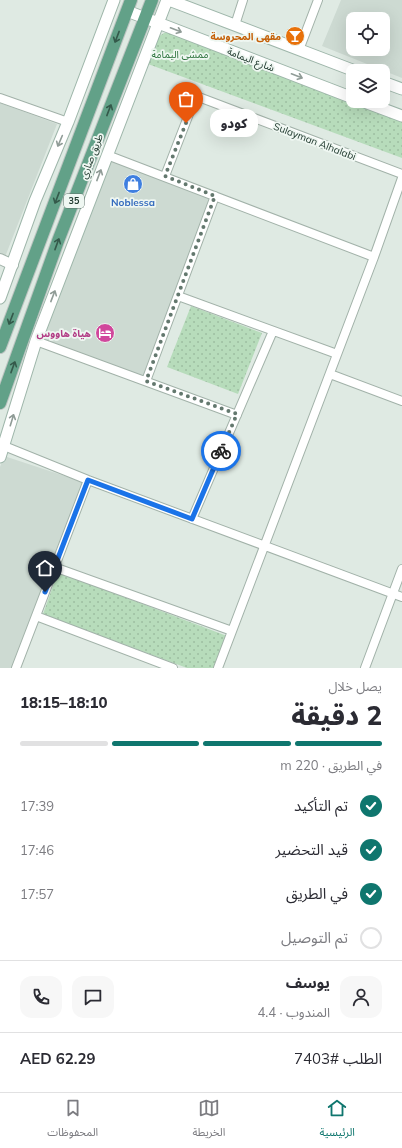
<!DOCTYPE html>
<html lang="ar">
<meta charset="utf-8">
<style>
body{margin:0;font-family:Mulish,"Noto Sans Arabic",sans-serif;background:#f7f7f7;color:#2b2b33;direction:rtl;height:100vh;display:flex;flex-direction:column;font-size:15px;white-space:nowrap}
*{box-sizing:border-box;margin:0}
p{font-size:13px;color:#7c7c81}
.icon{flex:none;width:22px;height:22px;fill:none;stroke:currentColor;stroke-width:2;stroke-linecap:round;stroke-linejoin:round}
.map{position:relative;height:668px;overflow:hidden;direction:ltr}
.side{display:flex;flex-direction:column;background:#fff;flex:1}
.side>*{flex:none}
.fabs{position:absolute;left:346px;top:12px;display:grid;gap:8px}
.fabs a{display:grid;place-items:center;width:44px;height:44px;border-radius:8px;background:#fff;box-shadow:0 4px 16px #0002;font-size:20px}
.pin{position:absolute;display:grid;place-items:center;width:34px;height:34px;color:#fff;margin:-41px -17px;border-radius:50% 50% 50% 0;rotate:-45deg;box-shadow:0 0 4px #0007}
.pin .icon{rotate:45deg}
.courier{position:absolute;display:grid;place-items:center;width:40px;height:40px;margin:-20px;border:3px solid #1a73e8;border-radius:50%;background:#fff;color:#222;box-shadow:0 1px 5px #0007}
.bubble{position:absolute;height:28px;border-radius:12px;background:#fff;box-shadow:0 4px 16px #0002;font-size:13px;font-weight:800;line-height:28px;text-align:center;direction:rtl}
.head em{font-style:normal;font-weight:800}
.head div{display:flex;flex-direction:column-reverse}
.head{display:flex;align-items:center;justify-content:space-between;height:68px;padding:0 20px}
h1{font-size:26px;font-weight:800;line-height:30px}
.bar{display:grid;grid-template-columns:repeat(4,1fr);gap:6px 4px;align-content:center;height:48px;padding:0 20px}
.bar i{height:5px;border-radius:3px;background:#e1e1e2}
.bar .current{background:#0f766e}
.bar p{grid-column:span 4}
.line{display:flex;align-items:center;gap:10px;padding:0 20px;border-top:1px solid #e1e1e2}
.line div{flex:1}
.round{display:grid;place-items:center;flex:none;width:42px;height:42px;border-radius:12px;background:#f7f7f7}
ol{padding:0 20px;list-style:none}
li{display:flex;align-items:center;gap:12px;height:44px}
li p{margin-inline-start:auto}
li .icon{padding:4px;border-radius:50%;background:#0f766e;color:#fff;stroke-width:4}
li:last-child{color:#7c7c81}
li i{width:22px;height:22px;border:2px solid #e1e1e2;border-radius:50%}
.dock{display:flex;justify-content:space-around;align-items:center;height:56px;border-top:1px solid #e1e1e2;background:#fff;font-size:11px;color:#7c7c81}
.dock a{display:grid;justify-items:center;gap:2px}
.dock .current{color:#0f766e}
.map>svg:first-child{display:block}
.built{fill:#cddad2;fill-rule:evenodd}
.grass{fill:url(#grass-dots)}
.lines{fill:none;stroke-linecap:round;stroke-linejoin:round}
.minor-casing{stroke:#a2b2a9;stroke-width:10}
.tertiary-casing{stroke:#a2b2a9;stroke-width:12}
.secondary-casing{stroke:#9eb6aa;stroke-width:13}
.primary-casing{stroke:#bcc4c1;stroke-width:14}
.minor{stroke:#fff;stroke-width:8}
.tertiary{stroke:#fff;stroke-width:10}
.secondary{stroke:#fff;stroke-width:11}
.primary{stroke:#62a188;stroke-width:12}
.oneway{stroke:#909c97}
.oneway2{stroke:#34594a}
.done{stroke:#63786e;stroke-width:4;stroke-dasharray:0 7.2}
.route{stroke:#1a73e8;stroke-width:5}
.labels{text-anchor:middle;stroke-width:3.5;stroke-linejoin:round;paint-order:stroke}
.shield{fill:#eff7f2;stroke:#5e736a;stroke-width:1}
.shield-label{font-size:9px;font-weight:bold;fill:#203a2f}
.food-label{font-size:10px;font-weight:bold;fill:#c56008;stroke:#eff7f2;text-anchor:end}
.park-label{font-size:10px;fill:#2a723b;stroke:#eff7f2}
.street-label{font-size:10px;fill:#203a2f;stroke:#eff7f2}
.shop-label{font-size:10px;font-weight:bold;fill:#366cbe;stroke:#eff7f2}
.hotel-label{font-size:10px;font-weight:bold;fill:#b23c85;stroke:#eff7f2;text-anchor:end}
</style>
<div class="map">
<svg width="402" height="668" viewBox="0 0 402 668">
<defs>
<pattern id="grass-dots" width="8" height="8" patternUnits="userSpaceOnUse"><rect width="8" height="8" fill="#b7dcbb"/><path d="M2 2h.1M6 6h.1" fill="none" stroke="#9dbea1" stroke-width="1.8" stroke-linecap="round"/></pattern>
</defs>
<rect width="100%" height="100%" fill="#dfeae3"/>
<path class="built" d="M341,0H402V78L322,46ZM353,19H383V49H353Z
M0,103L57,124L5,257L0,255Z
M108,158L211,198L144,377L40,339Z
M4,456L83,482L13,668H0V467Z"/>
<path class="grass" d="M173,31L402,118V158L148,64L158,37L164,33Z
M191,306L262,333L238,394L167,367Z
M58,572L227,636L214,668H187L43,614Z"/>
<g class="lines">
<defs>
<path id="minor" d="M235,25L243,0
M299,50L318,0
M0,98L68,122
M107,155L374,257
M165,176L196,96L402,174
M178,296L337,354
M36,341L237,415
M330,374L402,401
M146,381L215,196
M4,446L88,480L402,597
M192,519L273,331
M54,567L232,631
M36,616L173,668
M16,668L88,480
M218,668L374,257L402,178
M365,668L402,569"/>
<path id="tertiary" d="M0,259L13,265"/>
<path id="secondary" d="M169,0L355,71
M127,11L353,98
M383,82L402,89
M362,101L402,116
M0,298L35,201L68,122L114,0
M0,457L36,341L167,0"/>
<path id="primary" d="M0,347L131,0
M0,403L58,241L152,0"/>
</defs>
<use href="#minor" class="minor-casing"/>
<use href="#tertiary" class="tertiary-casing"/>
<use href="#secondary" class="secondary-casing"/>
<use href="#primary" class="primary-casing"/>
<use href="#minor" class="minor"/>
<use href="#tertiary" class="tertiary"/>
<use href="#secondary" class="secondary"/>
<use href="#primary" class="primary"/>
</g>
<defs><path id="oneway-shaft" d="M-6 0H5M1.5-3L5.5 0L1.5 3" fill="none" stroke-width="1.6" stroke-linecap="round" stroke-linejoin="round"/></defs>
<g class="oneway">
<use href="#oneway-shaft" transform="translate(176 30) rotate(21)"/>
<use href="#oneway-shaft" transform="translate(297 76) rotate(21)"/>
<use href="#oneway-shaft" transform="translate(60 141) rotate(113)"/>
<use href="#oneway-shaft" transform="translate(99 175) rotate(-69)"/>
<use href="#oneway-shaft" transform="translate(53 296) rotate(-69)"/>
<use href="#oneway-shaft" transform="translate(12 420) rotate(-73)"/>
</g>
<g class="oneway2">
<use href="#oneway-shaft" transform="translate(117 37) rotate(111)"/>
<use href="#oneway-shaft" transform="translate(109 110) rotate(-69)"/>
<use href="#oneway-shaft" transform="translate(57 198) rotate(111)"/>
<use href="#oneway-shaft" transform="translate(57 244) rotate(-70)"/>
<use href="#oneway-shaft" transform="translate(11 319) rotate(111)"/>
<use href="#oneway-shaft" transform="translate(13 367) rotate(-70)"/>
</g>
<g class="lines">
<path class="done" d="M186,123L165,176L215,196L146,381L237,414L221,451"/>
<path class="route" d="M45,592L88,480L192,519L221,451"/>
</g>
<defs>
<symbol id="bar-disc" viewBox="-11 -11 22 22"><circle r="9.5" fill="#e8710a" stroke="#eff7f2"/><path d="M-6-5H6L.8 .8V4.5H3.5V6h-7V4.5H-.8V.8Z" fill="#fff"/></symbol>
<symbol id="shop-disc" viewBox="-11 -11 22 22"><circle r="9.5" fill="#3f7fe0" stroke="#eff7f2"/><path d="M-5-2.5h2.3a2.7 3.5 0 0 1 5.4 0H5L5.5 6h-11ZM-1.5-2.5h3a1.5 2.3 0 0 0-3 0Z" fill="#fff"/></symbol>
<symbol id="hotel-disc" viewBox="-11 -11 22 22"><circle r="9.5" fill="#d1479c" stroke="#eff7f2"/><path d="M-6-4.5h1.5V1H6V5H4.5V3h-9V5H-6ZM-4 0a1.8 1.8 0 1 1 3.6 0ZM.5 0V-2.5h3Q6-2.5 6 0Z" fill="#fff"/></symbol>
</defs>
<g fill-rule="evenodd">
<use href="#bar-disc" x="284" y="25" width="22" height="22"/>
<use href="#shop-disc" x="122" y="173" width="22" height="22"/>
<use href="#hotel-disc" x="94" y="322" width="22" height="22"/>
</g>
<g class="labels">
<rect class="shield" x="64" y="194" width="20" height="14" rx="3"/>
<g class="shield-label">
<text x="74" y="204">35</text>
</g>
<g class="food-label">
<text x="281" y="40">مقهى المحروسة</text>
</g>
<g class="park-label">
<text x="180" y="58">ممشى اليمامة</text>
</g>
<g class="street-label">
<text transform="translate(251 59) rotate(21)" y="4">شارع اليمامة</text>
<text transform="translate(315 141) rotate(21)" y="4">Sulayman Alhalabi</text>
<text transform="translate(91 156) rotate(-69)" y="4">طريق صاري</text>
</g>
<g class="shop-label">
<text x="133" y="206">Noblessa</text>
</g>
<g class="hotel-label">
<text x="91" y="337">هياة هاووس</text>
</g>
</g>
</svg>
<div class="fabs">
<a><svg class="icon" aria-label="locate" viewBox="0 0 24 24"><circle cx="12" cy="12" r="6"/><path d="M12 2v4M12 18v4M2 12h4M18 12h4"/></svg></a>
<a><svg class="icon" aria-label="layers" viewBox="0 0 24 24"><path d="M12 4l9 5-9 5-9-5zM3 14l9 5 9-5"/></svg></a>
</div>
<div class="pin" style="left:186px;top:123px;background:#ea580c"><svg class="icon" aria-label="bag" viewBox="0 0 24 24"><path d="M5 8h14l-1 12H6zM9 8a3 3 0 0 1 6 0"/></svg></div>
<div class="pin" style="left:45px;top:592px;background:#1f2937"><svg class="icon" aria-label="home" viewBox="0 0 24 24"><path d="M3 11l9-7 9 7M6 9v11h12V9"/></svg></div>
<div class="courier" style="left:221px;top:451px"><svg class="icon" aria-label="bike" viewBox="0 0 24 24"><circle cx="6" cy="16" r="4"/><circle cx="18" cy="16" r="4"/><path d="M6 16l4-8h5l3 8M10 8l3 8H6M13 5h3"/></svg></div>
<div class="bubble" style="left:210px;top:109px;width:48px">كودو</div>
</div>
<section class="side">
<div class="head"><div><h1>2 دقيقة</h1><p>يصل خلال</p></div><em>18:10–18:15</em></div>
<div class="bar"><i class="current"></i><i class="current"></i><i class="current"></i><i></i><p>في الطريق · 220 m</p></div>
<ol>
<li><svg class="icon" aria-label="check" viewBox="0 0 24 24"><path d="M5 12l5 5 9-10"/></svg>تم التأكيد<p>17:39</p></li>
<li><svg class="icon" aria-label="check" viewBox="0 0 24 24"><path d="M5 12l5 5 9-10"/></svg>قيد التحضير<p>17:46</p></li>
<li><svg class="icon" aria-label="check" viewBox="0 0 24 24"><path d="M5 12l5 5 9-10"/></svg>في الطريق<p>17:57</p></li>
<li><i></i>تم التوصيل</li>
</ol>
<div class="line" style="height:72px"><a class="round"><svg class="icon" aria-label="person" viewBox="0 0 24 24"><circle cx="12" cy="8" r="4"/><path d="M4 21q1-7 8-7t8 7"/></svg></a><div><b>يوسف</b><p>المندوب · 4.4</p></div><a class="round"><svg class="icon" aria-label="chat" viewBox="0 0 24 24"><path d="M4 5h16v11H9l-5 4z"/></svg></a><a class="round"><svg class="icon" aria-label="phone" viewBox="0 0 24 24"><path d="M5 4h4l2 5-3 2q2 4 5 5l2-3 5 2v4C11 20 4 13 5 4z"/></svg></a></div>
<div class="line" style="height:52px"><div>الطلب #7403</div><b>AED 62.29</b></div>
</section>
<nav class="dock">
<a class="current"><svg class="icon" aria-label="home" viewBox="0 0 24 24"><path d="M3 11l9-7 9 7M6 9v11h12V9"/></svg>الرئيسية</a>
<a><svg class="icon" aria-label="map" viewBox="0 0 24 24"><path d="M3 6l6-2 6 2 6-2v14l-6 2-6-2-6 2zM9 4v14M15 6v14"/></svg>الخريطة</a>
<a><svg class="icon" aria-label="saved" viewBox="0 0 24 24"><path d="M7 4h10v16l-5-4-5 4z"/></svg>المحفوظات</a>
</nav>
